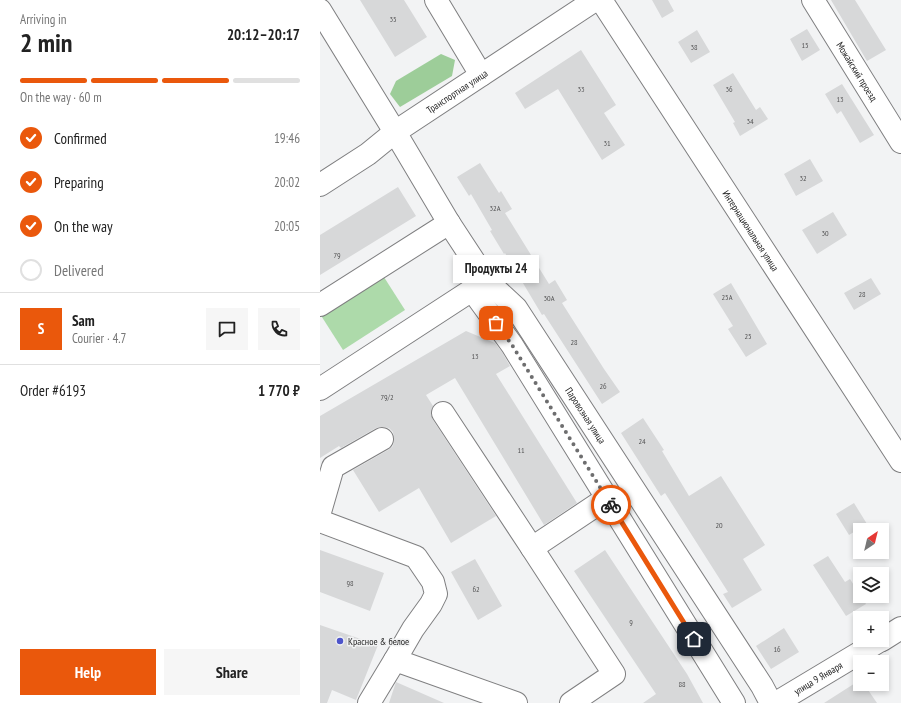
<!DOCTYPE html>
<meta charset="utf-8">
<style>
body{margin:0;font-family:"PT Sans Narrow",sans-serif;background:#f6f6f6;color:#222;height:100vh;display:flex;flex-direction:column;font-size:15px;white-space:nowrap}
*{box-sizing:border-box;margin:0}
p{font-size:13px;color:#767676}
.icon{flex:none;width:22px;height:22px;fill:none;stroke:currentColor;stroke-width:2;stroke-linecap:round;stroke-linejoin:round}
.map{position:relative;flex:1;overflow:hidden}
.drawer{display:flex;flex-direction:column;background:#fff;width:320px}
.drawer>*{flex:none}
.needle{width:26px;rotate:35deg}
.tools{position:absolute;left:533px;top:523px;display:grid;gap:8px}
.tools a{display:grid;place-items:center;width:36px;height:36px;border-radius:0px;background:#fff;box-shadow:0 2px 6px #0003;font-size:20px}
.pin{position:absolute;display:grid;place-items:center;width:34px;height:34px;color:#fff;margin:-17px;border-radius:8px;box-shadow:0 2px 6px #0006}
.courier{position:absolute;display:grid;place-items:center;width:40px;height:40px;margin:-20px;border:3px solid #ea580c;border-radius:50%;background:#fff;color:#222;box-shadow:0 1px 5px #0007}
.bubble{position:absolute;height:28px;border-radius:0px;background:#fff;box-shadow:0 2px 6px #0003;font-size:13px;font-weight:700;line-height:28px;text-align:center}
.head em{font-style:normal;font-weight:700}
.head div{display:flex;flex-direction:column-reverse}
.head{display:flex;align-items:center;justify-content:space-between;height:68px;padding:0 20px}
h1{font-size:26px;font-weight:700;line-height:30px}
.bar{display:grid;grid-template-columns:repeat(4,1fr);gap:6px 4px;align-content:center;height:48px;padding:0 20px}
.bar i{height:5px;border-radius:3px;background:#e0e0e0}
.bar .selected{background:#ea580c}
.bar p{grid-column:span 4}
.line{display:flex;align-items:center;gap:10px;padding:0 20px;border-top:1px solid #e0e0e0}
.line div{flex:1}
.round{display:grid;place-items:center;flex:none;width:42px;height:42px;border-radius:0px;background:#f6f6f6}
ol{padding:0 20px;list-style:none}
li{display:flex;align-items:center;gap:12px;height:44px}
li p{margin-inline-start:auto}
li .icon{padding:4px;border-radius:50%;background:#ea580c;color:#fff;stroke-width:4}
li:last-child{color:#767676}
li i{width:22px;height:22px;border:2px solid #e0e0e0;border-radius:50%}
.cta{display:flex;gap:8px;margin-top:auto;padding:8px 20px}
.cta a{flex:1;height:46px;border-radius:0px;background:#ea580c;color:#fff;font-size:16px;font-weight:700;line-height:46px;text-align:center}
.cta a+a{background:#f6f6f6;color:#222}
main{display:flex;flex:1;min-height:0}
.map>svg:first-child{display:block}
.green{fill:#addaaa}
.forest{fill:#9dcd99}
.building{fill:#d7d8d9}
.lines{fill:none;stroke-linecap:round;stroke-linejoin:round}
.minor-casing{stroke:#7f7f80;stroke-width:24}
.minor{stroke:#fff;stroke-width:22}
.done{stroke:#6e6e6f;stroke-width:4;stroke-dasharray:0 7.2}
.route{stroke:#ea580c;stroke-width:5}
.poi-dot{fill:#4d54ca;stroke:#f2f3f4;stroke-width:1.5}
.labels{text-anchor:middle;stroke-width:3;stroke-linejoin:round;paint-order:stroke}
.number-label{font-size:8px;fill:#535354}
.street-label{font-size:10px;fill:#272727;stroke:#f2f3f4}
.poi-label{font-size:10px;fill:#272727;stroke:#f2f3f4;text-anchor:start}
</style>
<main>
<section class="drawer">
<div class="head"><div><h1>2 min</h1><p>Arriving in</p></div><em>20:12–20:17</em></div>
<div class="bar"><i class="selected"></i><i class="selected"></i><i class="selected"></i><i></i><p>On the way · 60 m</p></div>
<ol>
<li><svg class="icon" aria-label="check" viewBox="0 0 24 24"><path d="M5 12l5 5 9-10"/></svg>Confirmed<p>19:46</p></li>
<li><svg class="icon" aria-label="check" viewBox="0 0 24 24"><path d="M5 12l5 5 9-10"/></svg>Preparing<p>20:02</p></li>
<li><svg class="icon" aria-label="check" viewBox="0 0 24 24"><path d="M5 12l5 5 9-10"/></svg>On the way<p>20:05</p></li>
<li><i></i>Delivered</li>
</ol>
<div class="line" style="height:72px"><b class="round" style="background:#ea580c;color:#fff">S</b><div><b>Sam</b><p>Courier · 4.7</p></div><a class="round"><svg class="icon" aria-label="chat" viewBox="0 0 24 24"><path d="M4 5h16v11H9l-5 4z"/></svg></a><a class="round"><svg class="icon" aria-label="phone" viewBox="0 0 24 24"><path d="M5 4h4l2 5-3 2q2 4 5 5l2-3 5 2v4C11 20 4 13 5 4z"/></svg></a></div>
<div class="line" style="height:52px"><div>Order #6193</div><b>1 770 ₽</b></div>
<div class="cta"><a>Help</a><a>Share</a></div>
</section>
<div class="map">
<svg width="581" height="703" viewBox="0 0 581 703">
<rect width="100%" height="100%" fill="#f2f3f4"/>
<path class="green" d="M62,274L85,310L23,350L0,314Z"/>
<path class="forest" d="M121,54L135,60L132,76L80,107L70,94L76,81Z"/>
<path class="building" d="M40,0H84L107,37L75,57Z
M332,0H348L354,11L342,18Z
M511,0H535L566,50L547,61Z
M487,29L500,50L482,61L470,39Z
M377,30L390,52L371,63L358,42Z
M261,50L296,105L284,113L305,145L282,160L238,89L205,109L195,93Z
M413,73L436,110L440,107L448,119L420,136L413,123L415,122L393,85Z
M522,84L554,135L540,143L521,111L517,114L505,94Z
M490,159L503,181L476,196L464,174Z
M160,163L179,193L181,191L192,209L185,213L229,284L235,280L247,300L242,303L284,369L300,392L282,404L224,314L222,315L185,253L184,254L170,231L172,230L151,194L149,196L137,177Z
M78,187L96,216L0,275V235Z
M513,212L527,235L497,254L482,230Z
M551,278L561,294L534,310L524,293Z
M411,283L447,344L426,357L408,329L413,326L393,294Z
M146,331L175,343L182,352L190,366L176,374L257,503L224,525L135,378L106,395L113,406L111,414L113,420L176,516L131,543L99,488L59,512L33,470L68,450L73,446L74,439L73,432L69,428L62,427L56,428L21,448L19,446L0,458V416Z
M323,418L344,450L342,451L369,496L401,476L445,545L423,559L442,590L412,608L403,594L408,592L345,493L341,496L301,433Z
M534,503L547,524L529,535L516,514Z
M0,550L64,573L50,611L0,592Z
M285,550L367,674L383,703H323L336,694L254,571Z
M508,556L525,582L530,579L546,604L526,616L493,565Z
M155,559L182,606L158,620L131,572Z
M0,625L58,645L36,700L12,690L7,703H0Z
M464,628L479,652L451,669L436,646Z
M540,680V684H544L557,703H504Z
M76,682L124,703H69Z"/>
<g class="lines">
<defs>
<g id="minor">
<path d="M116,0L161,75"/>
<path id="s1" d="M281,0L581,461"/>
<path id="s2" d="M493,0L581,142"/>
<path id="s3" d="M0,10L75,132L129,223L167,281L196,308L442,686L451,703"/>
<path id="s4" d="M0,185L48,154L75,132L275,0"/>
<path d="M167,281L152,290L192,345L414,703"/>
<path d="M0,305L129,223"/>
<path d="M0,389L152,290"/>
<path d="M123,413L212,548L287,498"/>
<path d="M0,512L13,467L62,439"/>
<path d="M0,521L96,557L113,582L116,594L111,604L93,629L75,660"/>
<path d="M212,548L294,674L251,703"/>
<path d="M562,640L581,628"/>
<path d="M49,703L75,660L196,703"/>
<path id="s5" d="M456,703L561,640"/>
</g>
</defs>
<use href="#minor" class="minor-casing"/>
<use href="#minor" class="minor"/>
</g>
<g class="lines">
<path class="done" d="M176,323L192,345L291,505"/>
<path class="route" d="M291,505L374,639"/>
</g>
<circle class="poi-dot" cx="20" cy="641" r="4"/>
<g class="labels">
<g class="number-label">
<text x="73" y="22">35</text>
<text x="485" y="48">15</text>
<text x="374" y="50">38</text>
<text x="261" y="92">33</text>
<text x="409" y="92">36</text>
<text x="520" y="102">13</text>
<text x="430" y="124">34</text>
<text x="287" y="146">31</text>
<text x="483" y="181">32</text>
<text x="175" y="211">32А</text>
<text x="505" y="236">30</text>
<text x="17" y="258">79</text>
<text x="542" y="297">28</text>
<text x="407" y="300">25А</text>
<text x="229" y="301">30А</text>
<text x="428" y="339">25</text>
<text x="254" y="345">28</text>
<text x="155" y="359">13</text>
<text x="283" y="389">26</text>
<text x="67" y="400">79/2</text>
<text x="322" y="444">24</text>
<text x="201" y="453">11</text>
<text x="399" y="528">20</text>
<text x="30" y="586">98</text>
<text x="156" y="592">62</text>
<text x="311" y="625">9</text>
<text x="457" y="652">16</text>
<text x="362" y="687">88</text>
</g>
<g class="street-label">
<text dy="4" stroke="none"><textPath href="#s2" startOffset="84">Можайский проезд</textPath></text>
<text dy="4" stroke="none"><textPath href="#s4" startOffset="166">Транспортная улица</textPath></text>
<text dy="4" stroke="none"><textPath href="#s1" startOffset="275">Интернациональная улица</textPath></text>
<text dy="4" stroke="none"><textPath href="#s3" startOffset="486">Паровозная улица</textPath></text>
<text dy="4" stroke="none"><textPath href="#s5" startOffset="49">улица 9 Января</textPath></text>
</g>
<g class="poi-label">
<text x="28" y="645">Красное &amp; белое</text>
</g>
</g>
</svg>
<div class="tools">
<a><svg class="needle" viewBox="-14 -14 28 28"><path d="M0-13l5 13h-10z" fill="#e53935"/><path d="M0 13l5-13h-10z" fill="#767676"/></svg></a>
<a><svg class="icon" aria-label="layers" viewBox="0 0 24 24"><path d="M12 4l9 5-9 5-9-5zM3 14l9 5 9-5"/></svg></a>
<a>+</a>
<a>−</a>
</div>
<div class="pin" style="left:176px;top:323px;background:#ea580c"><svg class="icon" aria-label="bag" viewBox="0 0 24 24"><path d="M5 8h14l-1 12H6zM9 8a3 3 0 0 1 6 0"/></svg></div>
<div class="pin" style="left:374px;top:639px;background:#1f2937"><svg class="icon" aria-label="home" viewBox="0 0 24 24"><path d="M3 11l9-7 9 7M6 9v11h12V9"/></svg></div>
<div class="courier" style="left:291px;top:505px"><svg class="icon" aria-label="bike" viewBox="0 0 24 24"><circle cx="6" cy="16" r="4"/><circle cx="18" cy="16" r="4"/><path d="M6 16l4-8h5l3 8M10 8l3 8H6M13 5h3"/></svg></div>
<div class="bubble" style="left:133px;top:255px;width:86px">Продукты 24</div>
</div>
</main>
